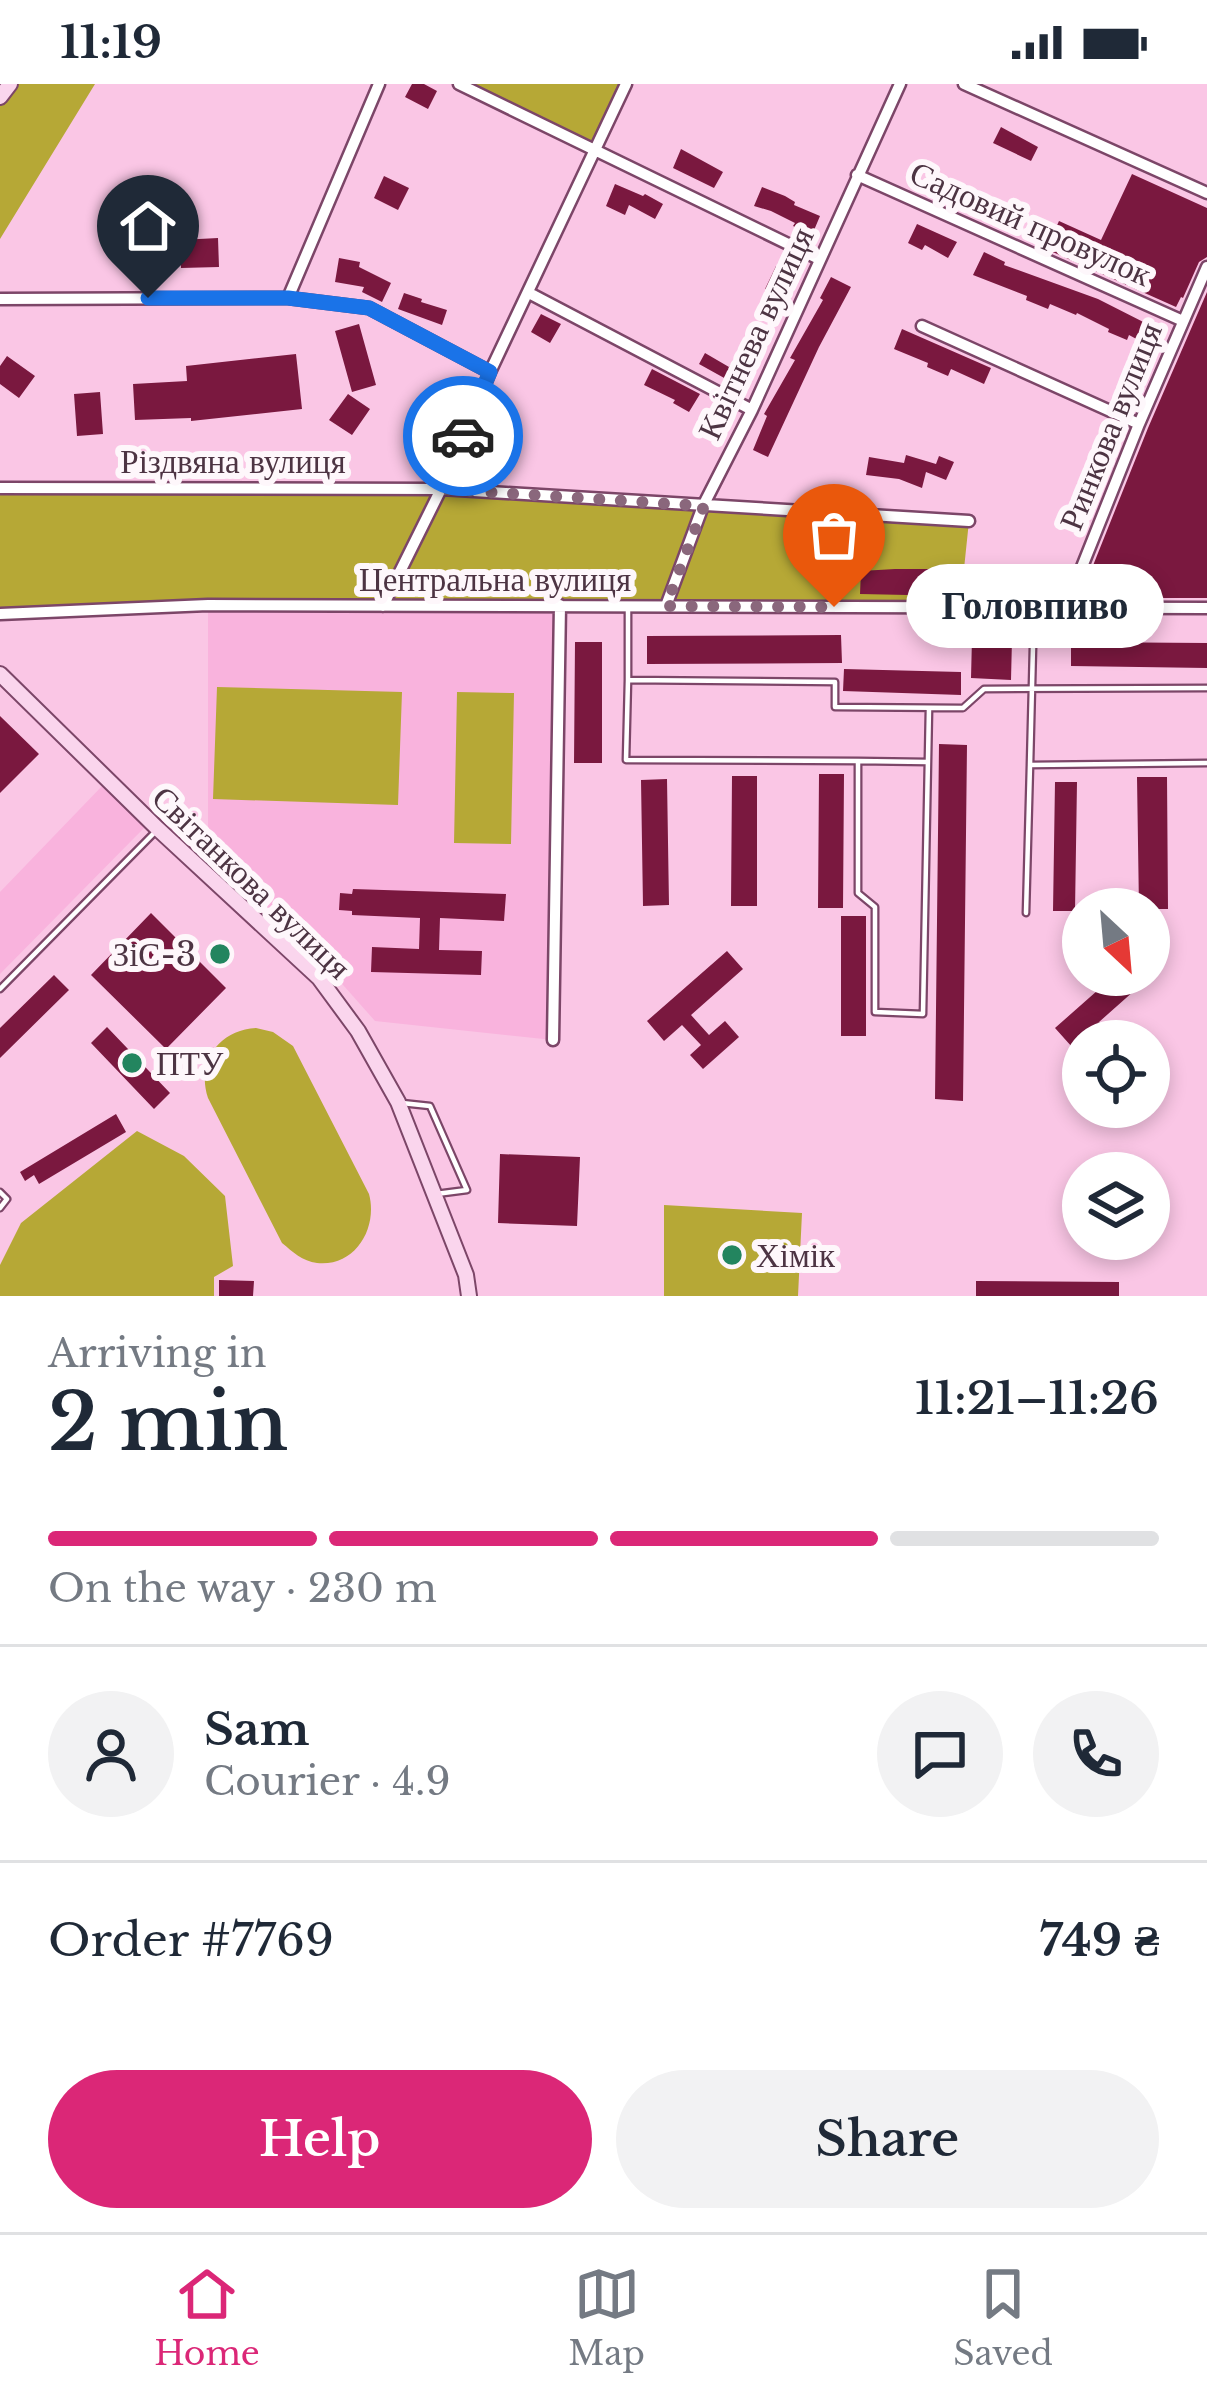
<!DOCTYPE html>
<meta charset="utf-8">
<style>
body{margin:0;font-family:"Libre Baskerville",serif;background:#f2f2f3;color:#1f2937;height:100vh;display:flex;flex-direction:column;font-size:45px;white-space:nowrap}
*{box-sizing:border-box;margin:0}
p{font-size:39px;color:#747a83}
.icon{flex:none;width:66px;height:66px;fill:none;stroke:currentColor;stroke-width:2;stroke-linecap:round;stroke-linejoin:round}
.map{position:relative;height:1212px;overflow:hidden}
.sheet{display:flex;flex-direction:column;background:#fff;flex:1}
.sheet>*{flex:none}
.needle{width:78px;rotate:154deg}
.controls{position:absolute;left:1062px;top:804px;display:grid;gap:24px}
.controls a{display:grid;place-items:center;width:108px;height:108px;border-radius:50%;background:#fff;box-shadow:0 6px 18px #0003;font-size:60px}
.pin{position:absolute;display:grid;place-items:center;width:102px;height:102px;color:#fff;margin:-123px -51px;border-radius:50% 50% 50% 0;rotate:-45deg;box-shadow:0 0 12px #0007}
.pin .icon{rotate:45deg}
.courier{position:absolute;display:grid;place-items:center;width:120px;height:120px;margin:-60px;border:9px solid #1a73e8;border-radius:50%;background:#fff;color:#222;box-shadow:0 3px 15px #0007}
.bubble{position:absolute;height:84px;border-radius:42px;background:#fff;box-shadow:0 6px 18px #0003;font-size:39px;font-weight:600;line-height:84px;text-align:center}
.head em{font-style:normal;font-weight:600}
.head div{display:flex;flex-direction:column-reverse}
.head{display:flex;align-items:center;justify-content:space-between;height:204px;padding:0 48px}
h1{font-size:78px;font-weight:600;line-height:90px}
.bar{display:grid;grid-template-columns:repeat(4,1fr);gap:18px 12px;align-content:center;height:144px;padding:0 48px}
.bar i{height:15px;border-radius:9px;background:#e0e1e3}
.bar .active{background:#db2777}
.bar p{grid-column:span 4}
.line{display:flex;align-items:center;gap:30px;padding:0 48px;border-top:3px solid #e0e1e3}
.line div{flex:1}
.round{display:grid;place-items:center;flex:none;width:126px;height:126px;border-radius:63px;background:#f2f2f3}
.primary-button{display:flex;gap:24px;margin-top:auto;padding:24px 48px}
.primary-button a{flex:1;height:138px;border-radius:72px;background:#db2777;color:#fff;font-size:48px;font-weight:600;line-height:138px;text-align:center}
.primary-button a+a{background:#f2f2f3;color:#1f2937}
.status{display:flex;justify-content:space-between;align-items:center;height:84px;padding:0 60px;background:#fff;direction:ltr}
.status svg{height:33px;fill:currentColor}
.dock{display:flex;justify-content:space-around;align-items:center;height:168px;border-top:3px solid #e0e1e3;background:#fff;font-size:33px;color:#747a83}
.dock a{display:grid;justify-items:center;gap:6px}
.dock .active{color:#db2777}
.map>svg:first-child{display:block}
.built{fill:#f9b3dd}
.green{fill:#b6a836}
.building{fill:#7a183f}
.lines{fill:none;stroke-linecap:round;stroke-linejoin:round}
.lane-casing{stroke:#7c4668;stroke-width:9}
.street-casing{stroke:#7c4668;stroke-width:15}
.secondary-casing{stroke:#7c4668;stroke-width:18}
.lane{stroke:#fff;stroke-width:4.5}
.street{stroke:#fff;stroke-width:10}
.secondary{stroke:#fad5ed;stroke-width:14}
.done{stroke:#8a677c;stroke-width:12;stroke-dasharray:0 21.6}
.route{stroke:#1a73e8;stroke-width:15}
.poi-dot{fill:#23855f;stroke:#fef7fb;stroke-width:4.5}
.labels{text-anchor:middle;stroke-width:12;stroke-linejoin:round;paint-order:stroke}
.street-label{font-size:33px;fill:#4d3443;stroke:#fef7fb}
.poi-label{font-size:33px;fill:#4d3443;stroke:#fef7fb;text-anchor:start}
</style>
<div class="status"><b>11:19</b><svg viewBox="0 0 49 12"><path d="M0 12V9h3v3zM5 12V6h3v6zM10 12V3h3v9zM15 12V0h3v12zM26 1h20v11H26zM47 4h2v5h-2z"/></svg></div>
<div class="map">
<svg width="1207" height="1212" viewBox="0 0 1207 1212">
<rect width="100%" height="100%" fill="#fac6e5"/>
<path class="built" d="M208,521H560L553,956L375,937L305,858L208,783Z
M104,700L145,743L0,890V808Z"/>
<path class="green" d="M10,0H95L0,155V13Z
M459,0H626L595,66Z
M0,404L441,405L969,437L960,523L208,521L0,529Z
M217,603L402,608L398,721L213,715Z
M457,608L514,609L511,760L454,759Z
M256,944L273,948L293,962L369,1110C378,1143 356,1183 317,1179C302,1177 293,1168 282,1159L208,1014C196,978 219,946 256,944Z
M137,1047L184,1072L225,1112L233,1182L214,1193V1212H0V1181L21,1139Z
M664,1121L802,1129L798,1212H664Z"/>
<path class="building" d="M412,0H424L437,7L428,25L405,13Z
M1001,43L1038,63L1031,77L993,59Z
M681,65L723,88L714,104L673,84Z
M1132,90L1207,124V173L1199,178L1183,214L1181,213L1176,223L1046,165L1059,137L1101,156Z
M384,92L409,104L398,126L374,114Z
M615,100L643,112L645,110L663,120L655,135L629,121L625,131L606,122Z
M762,103L785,112L795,118L794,121L820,132L812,151L793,142L795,139L771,127L754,122Z
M917,140L957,158L948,174L925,161L922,166L908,159Z
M218,154L219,183L181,184L180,156Z
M984,168L1005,178L1004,181L1098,215L1163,248L1155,265L1129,251L1127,256L1108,248L1109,245L1077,229L1076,231L1050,220L1048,225L1026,216L1027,212L973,191Z
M339,174L360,178L359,183L391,199L382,218L362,208L364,203L335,198Z
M776,182L798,192L787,216L765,205Z
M831,193L851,203L819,263L768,373L753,366L767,332L764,330L795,276L790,274L823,216L820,214Z
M1207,208V514H1080L1148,344Z
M404,209L422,215L421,218L447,226L442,241L398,225Z
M541,230L561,240L550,259L531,248Z
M359,240L376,301L352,308L335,247Z
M902,245L991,284L984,300L951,285L948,292L927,283L928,279L894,265Z
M705,269L729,283L732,279L743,286L735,300L699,280Z
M296,270L302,325L191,337V334L135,336L133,300L187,297L186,282Z
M7,272L35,292L19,314L0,300V282Z
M652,285L700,310L689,328L673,319L675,316L644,301Z
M100,308L103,350L77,352L74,310Z
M348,310L370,325L352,351L329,336Z
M485,352L502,361L491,383L474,374Z
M906,371L936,380L939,372L954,378L946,396L926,388L922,404L899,395L866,391L869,373L904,379Z
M895,485H956V512L860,510L861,487Z
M841,551L842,579L647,580V552Z
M972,554L1012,555L1011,596L971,594Z
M575,558H602V679H574Z
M1071,558L1207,559V584L1071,582Z
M844,585L961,588V611L843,607Z
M0,632L39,670L0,709Z
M939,660L967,661L963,1017L935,1015Z
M819,690H844L843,824H818Z
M732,692H757V822H731Z
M1137,693H1167L1168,825H1139Z
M667,695L669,821L643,822L641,696Z
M1055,698H1077L1075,827H1053Z
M353,805L506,810L504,837L440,834L439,866L482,867L481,891L371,888L372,863L419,865L420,834L352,831V827L339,826L340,809L352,810Z
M151,829L226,904L166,965L91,891Z
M841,832H866V952H841Z
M727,867L743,885L691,931L709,951L725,937L739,953L703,985L690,971L701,961L682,941L664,957L647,937Z
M54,891L69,906L0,974V944Z
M1115,891H1152L1099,938L1116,957H1099L1090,947L1072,963L1055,944Z
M107,943L170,1009L154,1025L91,959Z
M116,1030L126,1048L39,1100L34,1091L25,1097L20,1088Z
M500,1070L580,1073L577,1142L498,1139Z
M219,1196L254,1197L253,1212H219Z
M976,1197L1119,1198V1212H976Z"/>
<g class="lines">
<defs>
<path id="lane" d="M628,522V596L835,598V623L963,624L984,605L1207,604
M1034,523L1030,681L1207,679
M628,596L626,676L858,677
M927,678L858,677V809L875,823V928L923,930L929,624
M1026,829L1030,681
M0,905L156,747
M402,1019L430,1022L467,1106L436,1110
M0,1108L7,1115L0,1124"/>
<path id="street" d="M459,0L819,175
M964,0L1207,109
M857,91L1183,237
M529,209L752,326
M288,214L379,0
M0,215L288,214L369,224L490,288
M922,242L1139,340
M0,404L441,405L969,437
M383,522L441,405L490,288L626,0
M666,522L703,422L752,326L900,0
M1066,523L1139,340L1207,183
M0,530L208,521L1207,524
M553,956L560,521"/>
<path id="secondary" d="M0,13L10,0
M0,590L158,745L319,894L358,947L398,1018L466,1191L469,1212"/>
</defs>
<use href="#lane" class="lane-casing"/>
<use href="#street" class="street-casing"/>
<use href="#secondary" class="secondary-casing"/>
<use href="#lane" class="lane"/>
<use href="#street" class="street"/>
<use href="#secondary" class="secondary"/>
</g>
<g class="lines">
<path class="done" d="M463,352L441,405L704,422L666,522L834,523"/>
<path class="route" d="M148,214H288L369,224L490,288L463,352"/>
</g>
<g class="poi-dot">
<circle cx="220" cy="870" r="12"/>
<circle cx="132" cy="979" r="12"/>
<circle cx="732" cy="1171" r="12"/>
</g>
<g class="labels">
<g class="street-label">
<text transform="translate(1031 139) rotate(24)" y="12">Садовий провулок</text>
<text transform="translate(755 249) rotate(-65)" y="12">Квітнева вулиця</text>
<text transform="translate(1110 342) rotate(-68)" y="12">Ринкова вулиця</text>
<text x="233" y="389">Різдвяна вулиця</text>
<text x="495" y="507">Центральна вулиця</text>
<text transform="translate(252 798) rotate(44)" y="12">Світанкова вулиця</text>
</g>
<g class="poi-label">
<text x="196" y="882" text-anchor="end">ЗіС-3</text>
<text x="156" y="991">ПТУ</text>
<text x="756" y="1183">Хімік</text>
</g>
</g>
</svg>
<div class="controls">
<a><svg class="needle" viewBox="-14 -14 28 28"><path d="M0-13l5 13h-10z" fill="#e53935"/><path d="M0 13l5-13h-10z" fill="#747a83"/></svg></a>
<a><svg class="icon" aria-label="locate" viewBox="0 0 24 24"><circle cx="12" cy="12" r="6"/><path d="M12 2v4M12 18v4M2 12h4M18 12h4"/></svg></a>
<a><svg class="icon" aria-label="layers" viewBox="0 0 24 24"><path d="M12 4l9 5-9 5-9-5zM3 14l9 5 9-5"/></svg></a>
</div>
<div class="pin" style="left:834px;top:523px;background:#ea580c"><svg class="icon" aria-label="bag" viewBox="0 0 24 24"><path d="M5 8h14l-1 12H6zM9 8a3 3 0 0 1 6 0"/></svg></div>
<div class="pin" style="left:148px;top:214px;background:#1f2937"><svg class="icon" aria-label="home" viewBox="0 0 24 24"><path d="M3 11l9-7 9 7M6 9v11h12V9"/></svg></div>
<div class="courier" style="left:463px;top:352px"><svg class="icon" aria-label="car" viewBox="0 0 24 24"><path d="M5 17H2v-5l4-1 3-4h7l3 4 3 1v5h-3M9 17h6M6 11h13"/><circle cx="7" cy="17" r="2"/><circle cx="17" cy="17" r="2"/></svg></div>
<div class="bubble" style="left:906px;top:480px;width:258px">Головпиво</div>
</div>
<section class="sheet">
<div class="head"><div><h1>2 min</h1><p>Arriving in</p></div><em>11:21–11:26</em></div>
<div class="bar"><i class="active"></i><i class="active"></i><i class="active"></i><i></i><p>On the way · 230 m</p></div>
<div class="line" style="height:216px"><a class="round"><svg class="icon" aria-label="person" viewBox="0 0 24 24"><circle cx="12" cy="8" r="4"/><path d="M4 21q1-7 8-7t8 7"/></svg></a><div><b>Sam</b><p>Courier · 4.9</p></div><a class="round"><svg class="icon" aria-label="chat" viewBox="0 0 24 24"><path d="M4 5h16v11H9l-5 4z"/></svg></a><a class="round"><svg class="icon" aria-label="phone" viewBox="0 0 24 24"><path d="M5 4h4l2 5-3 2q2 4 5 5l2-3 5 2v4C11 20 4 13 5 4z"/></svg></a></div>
<div class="line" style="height:156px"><div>Order #7769</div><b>749 ₴</b></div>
<div class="primary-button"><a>Help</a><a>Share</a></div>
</section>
<nav class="dock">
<a class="active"><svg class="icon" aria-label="home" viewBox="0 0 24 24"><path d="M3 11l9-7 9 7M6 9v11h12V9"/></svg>Home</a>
<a><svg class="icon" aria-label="map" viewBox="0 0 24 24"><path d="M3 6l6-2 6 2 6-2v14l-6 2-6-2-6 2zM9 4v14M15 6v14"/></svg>Map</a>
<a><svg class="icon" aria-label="saved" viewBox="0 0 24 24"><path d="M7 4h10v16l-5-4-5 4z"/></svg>Saved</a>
</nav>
